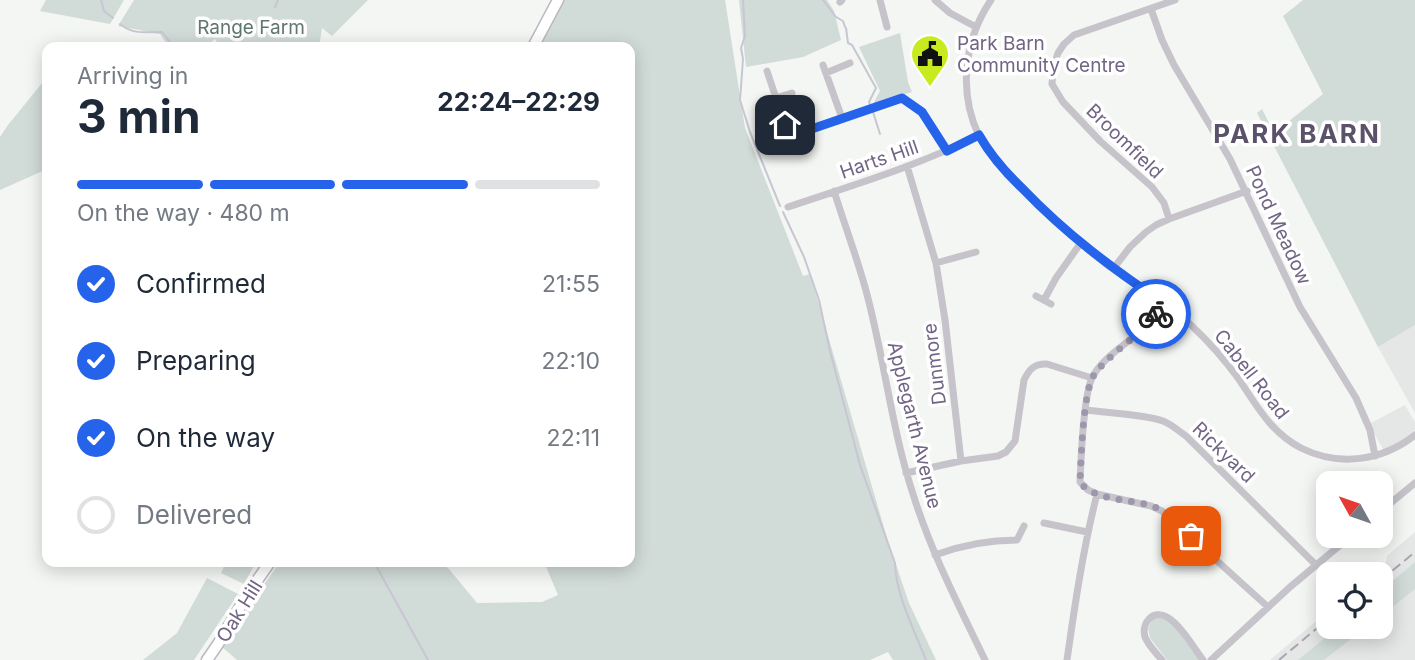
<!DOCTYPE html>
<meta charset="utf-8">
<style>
body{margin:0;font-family:Inter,sans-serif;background:#f2f2f3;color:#1f2937;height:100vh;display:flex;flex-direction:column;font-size:26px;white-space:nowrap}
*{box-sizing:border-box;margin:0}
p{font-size:23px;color:#747a83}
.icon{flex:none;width:38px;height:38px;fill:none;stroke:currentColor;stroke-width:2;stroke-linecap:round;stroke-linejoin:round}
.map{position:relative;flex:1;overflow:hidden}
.panel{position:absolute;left:42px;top:42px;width:593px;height:525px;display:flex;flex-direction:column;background:#fff;border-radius:14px;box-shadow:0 4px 18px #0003}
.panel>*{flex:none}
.needle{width:46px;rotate:310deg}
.controls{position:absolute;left:1316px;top:471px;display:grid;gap:14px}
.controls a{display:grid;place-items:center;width:77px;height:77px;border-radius:14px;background:#fff;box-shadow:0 4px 18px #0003;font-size:35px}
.pin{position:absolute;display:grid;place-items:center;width:60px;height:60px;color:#fff;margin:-30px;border-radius:14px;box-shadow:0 4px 10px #0006}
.courier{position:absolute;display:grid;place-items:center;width:70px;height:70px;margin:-35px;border:5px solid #2563eb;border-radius:50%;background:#fff;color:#222;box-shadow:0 2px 9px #0007}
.summary em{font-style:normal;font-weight:700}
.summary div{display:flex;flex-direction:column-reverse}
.summary{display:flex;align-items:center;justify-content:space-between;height:119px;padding:0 35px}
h1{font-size:46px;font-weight:700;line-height:52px}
.bar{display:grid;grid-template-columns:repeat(4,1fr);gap:10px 7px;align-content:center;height:84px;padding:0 35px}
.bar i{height:9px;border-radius:5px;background:#e0e1e3}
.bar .active{background:#2563eb}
.bar p{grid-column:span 4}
ol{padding:0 35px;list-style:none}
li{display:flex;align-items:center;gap:21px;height:77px}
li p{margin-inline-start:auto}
li .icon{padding:7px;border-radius:50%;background:#2563eb;color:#fff;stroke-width:4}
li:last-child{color:#747a83}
li i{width:38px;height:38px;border:4px solid #e0e1e3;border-radius:50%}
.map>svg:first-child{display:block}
.built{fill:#e5e7e6}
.green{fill:#d1dbd7}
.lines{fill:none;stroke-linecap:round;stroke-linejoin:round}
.stream{stroke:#c8c6d2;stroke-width:2}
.secondary-casing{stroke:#bbb8c1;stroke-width:13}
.street{stroke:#c6c3ca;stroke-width:7}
.secondary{stroke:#fff;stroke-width:10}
.rail{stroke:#aaa5b1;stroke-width:2;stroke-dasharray:10 5;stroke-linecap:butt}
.done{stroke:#9e97ac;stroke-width:7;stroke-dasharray:0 12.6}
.route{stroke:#2563eb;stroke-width:9}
.labels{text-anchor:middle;stroke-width:7;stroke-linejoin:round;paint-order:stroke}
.park-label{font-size:19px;fill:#5f7770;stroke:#fff}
.poi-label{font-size:19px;fill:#716485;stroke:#fff;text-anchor:start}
.street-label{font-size:19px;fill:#716485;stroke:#fff}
.district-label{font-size:26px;font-weight:bold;letter-spacing:2px;fill:#5b526a;stroke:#fff}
</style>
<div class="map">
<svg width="1415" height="660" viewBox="0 0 1415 660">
<rect width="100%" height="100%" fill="#f3f6f3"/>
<path class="built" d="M1415,325V413L1378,347Z
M1405,405L1415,422V430L1399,444L1384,451L1369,424Z
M1415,532V660H1270L1328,611V626H1381V574H1373L1386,563L1387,556Z"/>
<path class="green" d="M46,0H124L110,24L40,11Z
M134,0H368L332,36L322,28L319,47H214L218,44L215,39L210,43L213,47H169L160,34L118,26Z
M564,0H725L745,128L803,276L810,274L887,538L909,603L936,660H893L888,652L870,660H237L221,646L280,562H440L449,569L477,603L542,602L558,595L544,562H630V47H539Z
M739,0H827L834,11L841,40L803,57L746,67Z
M1303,0H1415V325L1378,347L1257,113L1262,109L1274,133L1323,94L1283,16Z
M900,33L908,82L912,92L873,104L880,91L859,47Z
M47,77V169L0,190V137L8,125Z
M226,562H256L244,584L221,573Z
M1415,562V589L1381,616V591Z
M207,578L238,594L194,660H143L177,633Z
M1161,616L1171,622L1200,660H1167L1150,638L1148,628L1153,619Z
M1338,627H1366L1324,660H1298Z"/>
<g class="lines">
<path class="stream" d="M101,0L104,11L113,18
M743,0L745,36L741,48L743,59L740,100L750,132L780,206
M823,0L836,17L843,21L845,27
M275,7L278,0
M120,24C134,35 145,32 162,32L174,47
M846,28L848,43L852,45L876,88L869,102L871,106
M873,112L880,134
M783,212L804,257L819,300L830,351L860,465L895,563C896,596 914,629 926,660
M374,562L428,660"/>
<defs>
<path id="secondary" d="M533,47L558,0
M207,660L218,644L247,595L270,562"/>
</defs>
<use href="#secondary" class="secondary-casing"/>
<path class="street" d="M880,0L887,27
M935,0L950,13L976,27
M991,0C964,40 958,92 979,136C989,155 1005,171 1019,186C1048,215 1078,242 1110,267C1138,287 1167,303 1192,326C1209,342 1224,359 1238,378C1256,404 1270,432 1301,448C1339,467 1382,461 1415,435
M840,2L842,0
M1151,9L1162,40L1174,65L1230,159L1300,307L1356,398L1370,430L1375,456
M823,65L842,118
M767,71L785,125L789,133L797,134L902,98L922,112L947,151
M826,73L850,63
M776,98L792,93
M907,166L936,263L945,320L961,461
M834,191C844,223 856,255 865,287C884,355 891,427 913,494C931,552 959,606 985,660
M788,207C853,185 918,166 979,135
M1169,219L1164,203L1152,187L1100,141L1063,102L1052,84L1053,69L1058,53L1064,44L1074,35L1175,0
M936,263L976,252
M1113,269L1130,247L1146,232L1156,225L1169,219L1247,191
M1036,296L1051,304
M1044,300L1056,278L1080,244
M1165,304C1156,313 1148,323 1139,332C1124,346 1101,359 1092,378C1083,397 1081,459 1080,482L1088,490L1097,494L1151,506L1162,511L1268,607
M1086,410C1107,413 1144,414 1163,421C1171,424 1179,431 1186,436L1316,565
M906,473L961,461L998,456L1006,452L1015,441L1024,380C1029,370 1034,363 1047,364L1092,378
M1381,511L1415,483
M1044,523L1087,532
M935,555C962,545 988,540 1017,540L1024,526
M1067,660C1075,604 1083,549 1097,494
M1162,660C1156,653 1148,645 1145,637C1141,623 1153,609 1167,617C1180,624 1194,648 1203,660
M1211,660L1290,587L1351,536"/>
<use href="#secondary" class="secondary"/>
<path class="rail" d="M1381,580L1415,552
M1279,660L1328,619"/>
</g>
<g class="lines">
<path class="done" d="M1156,314C1151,319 1146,325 1141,330C1126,345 1107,357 1094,375C1083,391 1081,460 1080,482C1093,501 1131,499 1152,506C1167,511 1179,525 1191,536"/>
<path class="route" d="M785,125L789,133L797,134L902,98L922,112L947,151L979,135C991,156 1006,173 1023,189C1066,234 1113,269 1165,304L1156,314"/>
</g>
<defs>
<symbol id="civic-pin" viewBox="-11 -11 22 30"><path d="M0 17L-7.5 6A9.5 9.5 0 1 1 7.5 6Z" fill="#c7eb1e" stroke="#fff"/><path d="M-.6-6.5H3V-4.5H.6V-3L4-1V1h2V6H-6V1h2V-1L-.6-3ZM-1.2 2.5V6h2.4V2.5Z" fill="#111"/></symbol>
</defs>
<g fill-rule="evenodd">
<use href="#civic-pin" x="908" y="32" width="44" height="60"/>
</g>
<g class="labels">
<g class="park-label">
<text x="251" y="34">Range Farm</text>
</g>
<g class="poi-label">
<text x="957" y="50">Park Barn<tspan x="957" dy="22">Community Centre</tspan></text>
</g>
<g class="street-label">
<text transform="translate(1125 141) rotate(44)" y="7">Broomfield</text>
<text transform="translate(879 159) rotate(-19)" y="7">Harts Hill</text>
<text transform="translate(1279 225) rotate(65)" y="7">Pond Meadow</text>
<text transform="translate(934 364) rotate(-97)" y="7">Dunmore</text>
<text transform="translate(1252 374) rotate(52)" y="7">Cabell Road</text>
<text transform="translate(915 425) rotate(76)" y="7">Applegarth Avenue</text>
<text transform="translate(1224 452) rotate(44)" y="7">Rickyard</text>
<text transform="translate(239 611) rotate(-58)" y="7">Oak Hill</text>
</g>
<g class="district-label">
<text x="1297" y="143">PARK BARN</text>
</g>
</g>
</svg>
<div class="controls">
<a><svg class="needle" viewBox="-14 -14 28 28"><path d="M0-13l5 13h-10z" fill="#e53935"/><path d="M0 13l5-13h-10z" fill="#747a83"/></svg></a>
<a><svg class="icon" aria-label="locate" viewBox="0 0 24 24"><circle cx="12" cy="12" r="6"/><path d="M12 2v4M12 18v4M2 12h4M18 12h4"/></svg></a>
</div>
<div class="pin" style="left:1191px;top:536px;background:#ea580c"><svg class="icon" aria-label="bag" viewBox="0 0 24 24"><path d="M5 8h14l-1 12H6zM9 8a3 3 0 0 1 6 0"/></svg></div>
<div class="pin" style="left:785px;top:125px;background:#1f2937"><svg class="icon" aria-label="home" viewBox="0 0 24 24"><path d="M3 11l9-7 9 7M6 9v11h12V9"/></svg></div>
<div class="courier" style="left:1156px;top:314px"><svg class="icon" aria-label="bike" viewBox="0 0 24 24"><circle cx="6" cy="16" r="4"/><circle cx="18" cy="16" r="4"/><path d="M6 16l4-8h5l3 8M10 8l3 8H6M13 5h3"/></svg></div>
<section class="panel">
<div class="summary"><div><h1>3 min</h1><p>Arriving in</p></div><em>22:24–22:29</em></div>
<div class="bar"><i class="active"></i><i class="active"></i><i class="active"></i><i></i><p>On the way · 480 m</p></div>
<ol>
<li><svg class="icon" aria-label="check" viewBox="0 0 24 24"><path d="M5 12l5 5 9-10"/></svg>Confirmed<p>21:55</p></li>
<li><svg class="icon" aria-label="check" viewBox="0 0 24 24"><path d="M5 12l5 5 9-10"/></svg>Preparing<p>22:10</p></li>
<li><svg class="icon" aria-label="check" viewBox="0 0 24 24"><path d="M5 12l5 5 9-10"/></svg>On the way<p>22:11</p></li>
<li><i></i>Delivered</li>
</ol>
</section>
</div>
